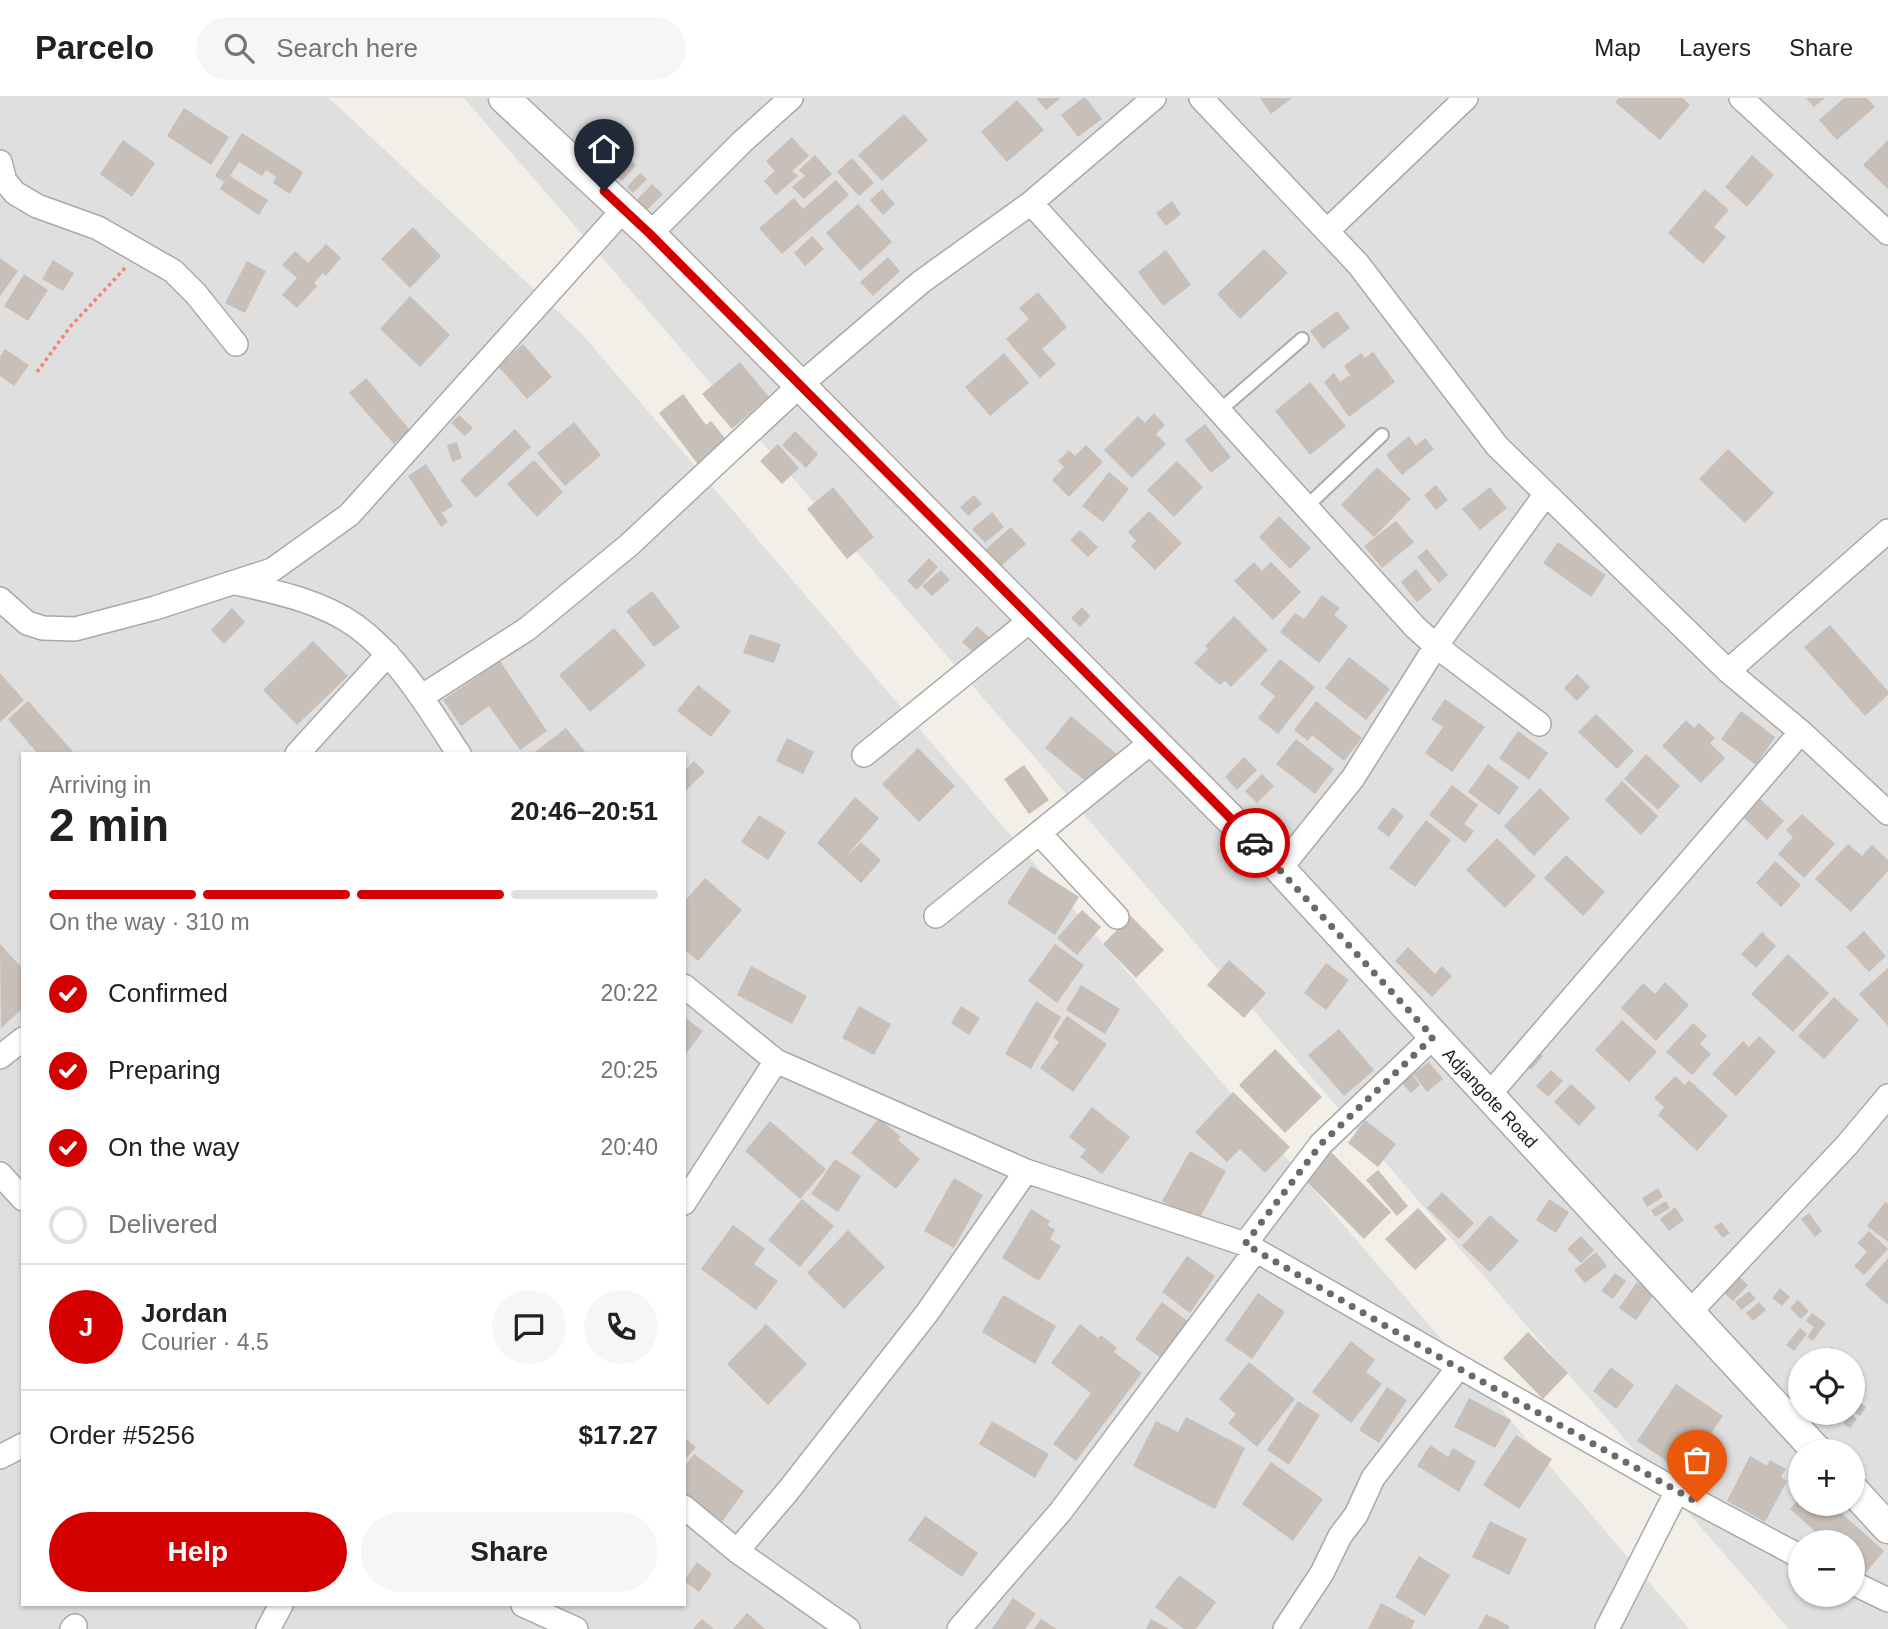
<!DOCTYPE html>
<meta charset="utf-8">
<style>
body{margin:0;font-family:Arial,sans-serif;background:#f6f6f6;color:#202124;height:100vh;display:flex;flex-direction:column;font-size:26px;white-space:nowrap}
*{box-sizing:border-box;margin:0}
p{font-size:23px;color:#757577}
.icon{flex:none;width:38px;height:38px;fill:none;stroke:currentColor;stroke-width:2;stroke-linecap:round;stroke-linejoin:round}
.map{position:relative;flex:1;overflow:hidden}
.details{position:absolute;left:21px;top:654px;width:665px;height:854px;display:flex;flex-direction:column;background:#fff;border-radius:0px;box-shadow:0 2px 5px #0004}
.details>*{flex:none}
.tools{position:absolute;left:1788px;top:1250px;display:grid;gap:14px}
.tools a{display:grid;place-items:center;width:77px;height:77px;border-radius:50%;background:#fff;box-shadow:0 2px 5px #0004;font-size:35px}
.pin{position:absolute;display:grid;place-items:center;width:60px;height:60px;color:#fff;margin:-72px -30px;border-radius:50% 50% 50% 0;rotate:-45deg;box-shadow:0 0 7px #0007}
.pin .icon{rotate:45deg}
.courier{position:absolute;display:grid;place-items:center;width:70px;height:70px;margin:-35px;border:5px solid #d40000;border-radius:50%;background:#fff;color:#222;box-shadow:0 2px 9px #0007}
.overview em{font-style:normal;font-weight:600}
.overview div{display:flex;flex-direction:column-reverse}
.overview{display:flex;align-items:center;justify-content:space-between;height:119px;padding:0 28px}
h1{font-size:46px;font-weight:600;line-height:52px}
.bar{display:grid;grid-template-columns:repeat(4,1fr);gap:10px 7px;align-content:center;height:84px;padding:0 28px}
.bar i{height:9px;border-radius:5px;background:#e0e0e0}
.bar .active{background:#d40000}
.bar p{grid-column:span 4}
.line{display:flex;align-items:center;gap:18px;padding:0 28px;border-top:2px solid #e0e0e0}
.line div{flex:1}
.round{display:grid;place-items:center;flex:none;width:74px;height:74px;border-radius:37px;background:#f6f6f6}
ol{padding:0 28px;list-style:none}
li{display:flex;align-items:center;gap:21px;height:77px}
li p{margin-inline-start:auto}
li .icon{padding:7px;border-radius:50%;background:#d40000;color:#fff;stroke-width:4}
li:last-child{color:#757577}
li i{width:38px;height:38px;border:4px solid #e0e0e0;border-radius:50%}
.primary-button{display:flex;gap:14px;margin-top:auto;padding:14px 28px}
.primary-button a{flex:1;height:80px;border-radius:42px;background:#d40000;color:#fff;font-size:28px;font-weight:600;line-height:80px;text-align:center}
.primary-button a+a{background:#f6f6f6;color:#202124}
header{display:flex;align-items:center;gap:42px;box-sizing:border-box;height:98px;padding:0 35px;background:#fff;border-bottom:2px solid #e0e0e0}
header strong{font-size:33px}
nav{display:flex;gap:38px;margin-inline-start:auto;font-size:24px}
.search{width:490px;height:63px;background:#f6f6f6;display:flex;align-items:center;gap:18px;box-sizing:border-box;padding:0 24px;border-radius:38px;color:#757577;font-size:26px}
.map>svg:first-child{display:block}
.residential{fill:#e0dfdf;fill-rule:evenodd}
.building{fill:#c7bfb8}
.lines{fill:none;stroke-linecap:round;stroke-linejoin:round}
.service-casing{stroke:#a9a9a9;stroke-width:16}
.minor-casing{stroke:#a9a9a9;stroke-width:26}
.tertiary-casing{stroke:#a9a9a9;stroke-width:33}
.path{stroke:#fa8072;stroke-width:3.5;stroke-dasharray:3.5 3.5;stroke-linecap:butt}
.service{stroke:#fff;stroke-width:12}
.minor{stroke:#fff;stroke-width:23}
.tertiary{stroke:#fff;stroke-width:30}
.done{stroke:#6b6a68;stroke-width:7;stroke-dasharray:0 12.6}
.route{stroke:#d40000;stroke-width:9}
.labels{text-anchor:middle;stroke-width:5;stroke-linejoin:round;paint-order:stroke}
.street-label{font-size:18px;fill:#222;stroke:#fff}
</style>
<header>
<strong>Parcelo</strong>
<div class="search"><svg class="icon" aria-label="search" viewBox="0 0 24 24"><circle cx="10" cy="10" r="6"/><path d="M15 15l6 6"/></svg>Search here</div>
<nav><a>Map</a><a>Layers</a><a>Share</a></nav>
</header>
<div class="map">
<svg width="1888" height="1531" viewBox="0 0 1888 1531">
<rect width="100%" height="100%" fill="#f2efe9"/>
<path class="residential" d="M0,0H329L582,236L1689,1531H0ZM23,656H684V1507H23Z
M464,0H1888V1531H1789ZM1801,1262H1853V1314H1801ZM1801,1353H1853V1405H1801ZM1801,1444H1853V1496H1801Z"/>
<path class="building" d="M1036,0H1061L1046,12Z
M1083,0H1086L1102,21L1078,39L1061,17Z
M1260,0H1292L1271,16Z
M1619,0H1683L1690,7L1660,42L1615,4Z
M1806,0H1825L1814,9Z
M1844,0H1867L1875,9L1837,42L1819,22Z
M1017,2L1044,32L1007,64L981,34Z
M184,10L229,39L211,67L167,38Z
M904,16L928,42L882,83L858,57Z
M600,29L618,46L606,58L588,41Z
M242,35L303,74L290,96L273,85L276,79L266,72L262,78L239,64L230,78L268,102L259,117L220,91L224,84L215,78Z
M792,39L809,58L792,73L798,78L776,97L764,83L775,73L766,63Z
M123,42L155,65L132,99L100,76Z
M1888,42V91L1863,67Z
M621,53L636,67L622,83L606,68Z
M815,57L832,76L804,101L792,89L805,78L799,72Z
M1752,57L1774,77L1747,109L1725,89Z
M852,60L874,85L859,98L837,74Z
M640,75L647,81L633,95L627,89Z
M836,82L849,97L782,156L759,130L794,100L803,111Z
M652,86L663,96L645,114L635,104Z
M882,91L895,106L883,117L870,102Z
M1705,91L1729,112L1714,129L1726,139L1703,166L1668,135Z
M1172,103L1181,116L1166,128L1156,115Z
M858,106L892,144L860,173L826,135Z
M413,129L441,158L410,190L381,161Z
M812,138L824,151L805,168L794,155Z
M326,146L341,160L326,178L323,175L314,185L317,188L297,210L282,197L297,180L282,167L295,153L308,165Z
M1264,151L1288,175L1240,221L1217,196Z
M1166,152L1191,187L1163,208L1138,174Z
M888,159L900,173L873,198L860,184Z
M0,160L18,173L0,198Z
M53,162L74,175L63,193L42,181Z
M247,163L266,173L245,215L225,205Z
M24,176L48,192L28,223L4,208Z
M1038,194L1067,229L1042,251L1056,266L1040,280L1006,241L1029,221L1019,210Z
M410,198L450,237L420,269L380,231Z
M1337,213L1350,230L1323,251L1310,233Z
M523,246L552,279L527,301L498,268Z
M5,251L29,267L14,288L0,278V259Z
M1373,254L1395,284L1349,319L1324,284L1334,275L1340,284L1350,277L1344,268L1361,255L1365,260Z
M1004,255L1029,285L990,318L965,289Z
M740,264L769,299L732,331L702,296Z
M366,280L410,332L394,346L349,295Z
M1310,284L1346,328L1310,357L1275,313Z
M683,296L706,327L711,323L733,350L703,373L659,315Z
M1154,315L1165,327L1156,336L1166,346L1132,380L1104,352L1138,318L1145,325Z
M459,317L473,330L465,338L451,325Z
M574,324L601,357L565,388L537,355Z
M1205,326L1231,359L1211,375L1185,342Z
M515,331L531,349L476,400L460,382Z
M795,333L818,356L806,370L782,347Z
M1409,338L1416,348L1425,340L1434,351L1402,377L1386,357Z
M457,344L462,360L452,364L447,347Z
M778,346L799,370L782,386L760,363Z
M1086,347L1103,364L1069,399L1052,382L1064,369L1058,363L1069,352L1075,358Z
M1728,351L1774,395L1745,425L1699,381Z
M534,362L563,394L537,419L507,386Z
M1177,363L1203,389L1174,419L1147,392Z
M426,366L453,408L442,415L448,424L441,429L408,378Z
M1377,369L1411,401L1374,439L1341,407Z
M1109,374L1129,391L1103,424L1082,408Z
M1436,387L1448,402L1436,412L1424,397Z
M833,389L874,439L847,461L807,411Z
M1490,389L1507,410L1480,432L1462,411Z
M974,397L982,406L968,418L960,409Z
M1149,413L1182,445L1155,472L1131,448L1136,443L1128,434Z
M992,414L1004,429L985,445L972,431Z
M1279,418L1311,450L1290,471L1259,439Z
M1396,423L1414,444L1382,470L1364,448Z
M1011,429L1026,446L1000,469L985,452Z
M1080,432L1098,449L1088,459L1070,442Z
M1558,444L1606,477L1591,499L1543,465Z
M1427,451L1448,477L1439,485L1417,459Z
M929,460L938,469L917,492L907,483Z
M1254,464L1262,473L1271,464L1301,494L1273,522L1234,483Z
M1416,471L1432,492L1417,504L1401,484Z
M941,472L950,482L932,498L922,488Z
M652,493L680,529L654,549L626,513Z
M1322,497L1340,510L1334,517L1348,528L1319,565L1280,534L1295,515L1304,521Z
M1082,509L1090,518L1080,529L1071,520Z
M232,510L245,524L224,546L211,532Z
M1234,518L1268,552L1231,589L1225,583L1220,587L1194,565L1208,551L1205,548Z
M1830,527L1888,593V597L1865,618L1804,549Z
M977,528L991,541L976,557L962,544Z
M614,530L646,567L590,614L559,577Z
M750,536L781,546L774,565L743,555Z
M313,543L348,578L297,627L263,592Z
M1349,559L1390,591L1366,622L1325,590Z
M1280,561L1315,589L1278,636L1258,620L1275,598L1260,586Z
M500,563L547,633L520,652L489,608L461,628L443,602Z
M0,575L24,602L0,624Z
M1577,576L1590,589L1577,603L1564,590Z
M698,587L731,613L711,639L677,613Z
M1445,601L1485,629L1452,674L1425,655L1443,629L1431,621Z
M28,603L75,656H38L8,621Z
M1316,603L1362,640L1344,663L1312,637L1308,643L1294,632Z
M1741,613L1775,639L1756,667L1721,641Z
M1596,616L1634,653L1617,671L1578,634Z
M1071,618L1119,658L1094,690L1045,650Z
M1686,622L1694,630L1699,625L1715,640L1710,645L1725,660L1701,685L1662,648Z
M566,630L587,656H532Z
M1518,633L1548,655L1529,682L1499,660Z
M787,640L814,654L803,676L776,663Z
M1296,641L1334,671L1315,696L1276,666Z
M918,650L955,688L919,724L882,686Z
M1646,656L1680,688L1658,712L1624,681Z
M1244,659L1257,672L1237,692L1225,679Z
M694,663L705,674L684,694V673Z
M1488,666L1519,689L1499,717L1468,694Z
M1024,667L1049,702L1029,716L1004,681Z
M1262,676L1274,688L1257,705L1245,693Z
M1622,683L1658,718L1641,737L1605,702Z
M1452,687L1478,707L1464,726L1474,733L1465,745L1429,717Z
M1540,690L1570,720L1534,758L1504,728Z
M855,699L879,720L846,759L861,744L881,762L861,785L817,745Z
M1760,701L1784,723L1767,742L1743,719Z
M1393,709L1404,718L1389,739L1377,730Z
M1802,716L1835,746L1804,780L1778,756L1793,739L1786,732Z
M759,717L786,734L768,762L741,744Z
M1426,722L1451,742L1415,789L1389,770Z
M1497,740L1536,778L1505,810L1466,772Z
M1848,746L1862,758L1872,747L1888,762V773L1851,814L1815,781Z
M1566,757L1605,794L1583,818L1544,780Z
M1775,763L1801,787L1781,809L1756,785Z
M1031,768L1079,799L1055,837L1007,805Z
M705,780L742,812L698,863L684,851V804Z
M1082,812L1101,829L1077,857L1057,840Z
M1131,818L1164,852L1136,880L1103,846Z
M1864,833L1886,858L1869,874L1846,849Z
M1762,834L1776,848L1756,870L1741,856Z
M0,846L23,871V910L1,930Z
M1055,846L1084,867L1057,905L1028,883Z
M1408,849L1435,876L1442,868L1452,878L1432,899L1395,863Z
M1788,856L1829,895L1793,934L1751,896Z
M1229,862L1266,895L1244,920L1207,887Z
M1326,865L1349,882L1326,912L1304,895Z
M751,868L807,898L792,926L737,897Z
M1888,870V928L1859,896Z
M1665,884L1689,907L1656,943L1621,910L1643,885L1655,896Z
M1081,887L1120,911L1105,936L1066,912Z
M1834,899L1859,922L1824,961L1798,938Z
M1036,903L1061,919L1031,971L1005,956Z
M859,908L891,926L874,957L842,940Z
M961,908L980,920L969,937L951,925Z
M1067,918L1107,946L1073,994L1040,970L1059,944L1053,939Z
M684,919L703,933L684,958Z
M1622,922L1657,954L1629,984L1595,952Z
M1693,925L1707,938L1700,946L1711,956L1692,977L1666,954Z
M1339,931L1374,972L1344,998L1308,957Z
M1759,938L1776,954L1736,998L1712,976L1743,943L1749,949Z
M1275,951L1322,999L1285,1035L1239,987Z
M1536,951L1543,958L1531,972L1523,965Z
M1429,964L1443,981L1427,994L1413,976Z
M1551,972L1563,983L1548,999L1536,988Z
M1409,973L1420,987L1411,995L1399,982Z
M1675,978L1685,987L1689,982L1728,1018L1697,1053L1658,1017L1664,1009L1654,1000Z
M1571,986L1596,1009L1579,1028L1554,1004Z
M1233,994L1290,1049L1265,1075L1240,1051L1227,1064L1195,1034Z
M1092,1009L1130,1039L1102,1076L1080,1059L1086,1052L1069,1039Z
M879,1020L901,1039L898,1042L920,1061L896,1091L851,1055Z
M1365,1022L1396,1046L1378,1069L1348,1045Z
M770,1023L826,1071L800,1101L745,1053Z
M1190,1053L1226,1073L1198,1123L1162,1103Z
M1331,1054L1391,1114L1364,1141L1304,1081Z
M835,1061L861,1078L838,1114L811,1096Z
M1378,1072L1408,1108L1397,1118L1366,1082Z
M954,1080L983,1097L954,1150L924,1133Z
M1658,1090L1663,1099L1647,1109L1642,1100Z
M1442,1094L1474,1125L1459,1141L1427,1110Z
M802,1101L834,1128L800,1169L768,1142Z
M1549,1101L1569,1114L1556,1135L1536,1122Z
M1666,1103L1670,1110L1655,1119L1651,1112Z
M1885,1104L1888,1106V1144L1867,1128Z
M1675,1109L1684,1122L1669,1133L1660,1121Z
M1418,1110L1447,1141L1415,1172L1385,1141Z
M1031,1111L1050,1123L1047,1127L1055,1132L1050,1141L1061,1148L1039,1183L1002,1160Z
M1809,1115L1822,1133L1815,1139L1801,1121Z
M1490,1117L1519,1143L1490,1174L1462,1148Z
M1721,1124L1730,1135L1723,1140L1714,1129Z
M733,1127L765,1151L754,1166L778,1183L756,1212L701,1171Z
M848,1132L885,1169L844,1211L807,1175Z
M1869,1133L1888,1151L1864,1177L1854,1168L1867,1154L1857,1145Z
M1581,1138L1594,1152L1581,1165L1567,1151Z
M1596,1154L1607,1168L1585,1185L1574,1172Z
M1187,1158L1215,1178L1190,1215L1162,1194Z
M1888,1160V1207L1865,1187Z
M1615,1175L1626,1183L1613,1201L1601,1193Z
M1738,1177L1748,1187L1733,1203L1723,1194Z
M1637,1184L1654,1196L1636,1222L1619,1210Z
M1780,1190L1790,1199L1782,1208L1772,1200Z
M1749,1193L1756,1201L1741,1212L1735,1204Z
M1258,1195L1285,1214L1252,1261L1225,1242Z
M1003,1197L1056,1228L1035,1266L982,1234Z
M1798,1202L1809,1213L1801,1221L1790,1210Z
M1162,1204L1193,1227L1166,1264L1135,1241Z
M1759,1204L1766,1212L1753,1223L1746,1215Z
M1812,1215L1826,1225L1813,1243L1807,1239L1814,1229L1806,1223Z
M766,1226L807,1266L768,1307L727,1266Z
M1080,1226L1098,1240L1101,1237L1117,1250L1114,1254L1142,1275L1076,1363L1053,1346L1091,1295L1051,1265Z
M1800,1230L1807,1236L1794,1253L1786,1247Z
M1528,1234L1568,1275L1543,1301L1503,1260Z
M1351,1243L1375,1262L1366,1274L1382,1286L1351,1325L1312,1294Z
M1832,1249L1847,1262H1821Z
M1249,1264L1295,1301L1257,1349L1228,1325L1236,1316L1219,1301Z
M1853,1267L1864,1277L1853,1290Z
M1611,1269L1634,1287L1616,1311L1593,1293Z
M1676,1286L1723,1318L1684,1375L1637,1343Z
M1387,1289L1407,1302L1379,1345L1359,1332Z
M1469,1300L1511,1322L1495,1350L1454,1329Z
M1856,1302L1866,1309L1860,1318L1853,1313Z
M1298,1303L1320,1317L1289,1367L1267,1352Z
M1850,1315L1857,1321L1850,1330L1843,1326Z
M1186,1319L1245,1350L1215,1411L1133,1368L1156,1323L1178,1334Z
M992,1323L1049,1356L1035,1380L979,1346Z
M1516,1337L1552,1361L1519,1411L1483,1387Z
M684,1339L696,1349L684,1363Z
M1430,1347L1448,1359L1453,1350L1476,1364L1459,1394L1417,1368Z
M694,1356L744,1393L717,1431L684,1401V1369Z
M1750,1358L1767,1368L1770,1362L1786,1371L1781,1379L1787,1383L1765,1424L1727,1403Z
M1271,1364L1323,1401L1293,1443L1242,1406Z
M1801,1398V1405H1830L1884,1453L1864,1477L1853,1467V1444H1827L1790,1411Z
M925,1418L978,1455L962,1479L908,1442Z
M1490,1423L1527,1441L1509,1477L1472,1459Z
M1419,1458L1450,1477L1425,1518L1395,1499Z
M697,1464L712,1476L699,1494L684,1483Z
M1179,1477L1216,1504L1196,1531H1184L1155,1509Z
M1013,1500L1036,1516L1025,1531H992Z
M1381,1505L1415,1523L1411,1531H1368Z
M747,1515L765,1531H733Z
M1486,1516L1510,1528L1508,1531H1478Z
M702,1521L714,1531H693Z
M1041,1521L1057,1531H1034Z
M1151,1521L1169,1531H1146Z"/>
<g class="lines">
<defs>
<path id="service" d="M1219,313L1302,241
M1306,409L1382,337"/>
<path id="minor" d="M1201,0L1358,166L1497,348L1728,573L1801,634
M1741,0L1888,135
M0,64L5,83L15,95L37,108L98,130L173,173L196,196L236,246
M1031,105L1415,529L1436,548L1539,626
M1327,133L1466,0
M650,136L742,44L791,0
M236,485C276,494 321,503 356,528C400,560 429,611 459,656
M0,501L27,525L43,530L75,531L155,510L272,472L349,417L624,111
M1728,573L1888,433
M421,599L527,531L629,447L799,288L921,184L1031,105L1154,0
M297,656L388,556
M864,657L1032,521
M1039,735L1117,819
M1280,771L1353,680L1436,548L1545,397
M936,818L1153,643
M684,888L776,963L1026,1073L1245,1146L1677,1393L1801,1459
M0,959L23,941
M1488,998L1801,634L1888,715
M0,1076L23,1101
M684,1105L776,963
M1245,1146L1321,1046L1433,939
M1690,1214L1847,1047L1888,998
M0,1359L23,1347
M684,1409L737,1453L848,1531
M737,1453L788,1393L927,1215L1026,1073
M1853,1485L1888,1502
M523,1507L576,1531
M72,1531L75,1528
M268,1531L281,1507
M959,1531L1061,1413L1256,1152
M1285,1531L1322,1475L1340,1438L1356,1417L1373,1380L1458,1270
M1607,1531L1677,1393"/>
<path id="tertiary" d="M504,0L650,136L1280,771L1817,1353
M1853,1392L1888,1430"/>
</defs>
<use href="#service" class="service-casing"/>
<use href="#minor" class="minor-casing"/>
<use href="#tertiary" class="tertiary-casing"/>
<path class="path" d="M37,274L70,229L125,170"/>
<use href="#service" class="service"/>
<use href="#minor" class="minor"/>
<use href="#tertiary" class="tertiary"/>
</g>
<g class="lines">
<path class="done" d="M1255,745L1433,939L1321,1046L1245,1146L1458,1270L1697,1404"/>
<path class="route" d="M604,93L650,136L1255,745"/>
</g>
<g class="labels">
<g class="street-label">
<text transform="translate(1490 1000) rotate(47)" y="6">Adjangote Road</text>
</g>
</g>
</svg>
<div class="tools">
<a><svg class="icon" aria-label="locate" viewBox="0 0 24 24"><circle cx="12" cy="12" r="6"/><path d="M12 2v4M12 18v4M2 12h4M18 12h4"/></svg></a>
<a>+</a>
<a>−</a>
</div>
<div class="pin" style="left:1697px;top:1404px;background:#ea580c"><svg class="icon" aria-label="bag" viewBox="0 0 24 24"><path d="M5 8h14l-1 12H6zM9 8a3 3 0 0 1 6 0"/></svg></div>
<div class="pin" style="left:604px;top:93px;background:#1f2937"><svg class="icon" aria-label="home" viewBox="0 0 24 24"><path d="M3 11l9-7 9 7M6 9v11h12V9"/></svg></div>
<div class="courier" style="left:1255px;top:745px"><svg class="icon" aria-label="car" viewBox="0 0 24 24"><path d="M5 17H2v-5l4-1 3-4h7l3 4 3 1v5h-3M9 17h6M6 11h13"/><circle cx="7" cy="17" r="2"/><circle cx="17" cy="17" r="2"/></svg></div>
<section class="details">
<div class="overview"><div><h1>2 min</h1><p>Arriving in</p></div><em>20:46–20:51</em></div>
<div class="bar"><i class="active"></i><i class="active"></i><i class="active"></i><i></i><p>On the way · 310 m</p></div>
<ol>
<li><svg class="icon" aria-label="check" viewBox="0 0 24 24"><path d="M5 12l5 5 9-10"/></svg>Confirmed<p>20:22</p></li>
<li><svg class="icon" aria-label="check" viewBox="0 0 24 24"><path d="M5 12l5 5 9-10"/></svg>Preparing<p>20:25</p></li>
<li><svg class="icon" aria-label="check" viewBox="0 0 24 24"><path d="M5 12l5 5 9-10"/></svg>On the way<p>20:40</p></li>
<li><i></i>Delivered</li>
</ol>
<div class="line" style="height:126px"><b class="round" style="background:#d40000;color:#fff">J</b><div><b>Jordan</b><p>Courier · 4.5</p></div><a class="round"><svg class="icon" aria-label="chat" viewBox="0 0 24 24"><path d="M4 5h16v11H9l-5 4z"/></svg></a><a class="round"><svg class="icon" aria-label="phone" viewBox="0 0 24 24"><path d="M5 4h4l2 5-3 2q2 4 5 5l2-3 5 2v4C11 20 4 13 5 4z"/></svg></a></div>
<div class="line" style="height:91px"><div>Order #5256</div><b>$17.27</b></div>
<div class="primary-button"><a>Help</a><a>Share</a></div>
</section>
</div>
